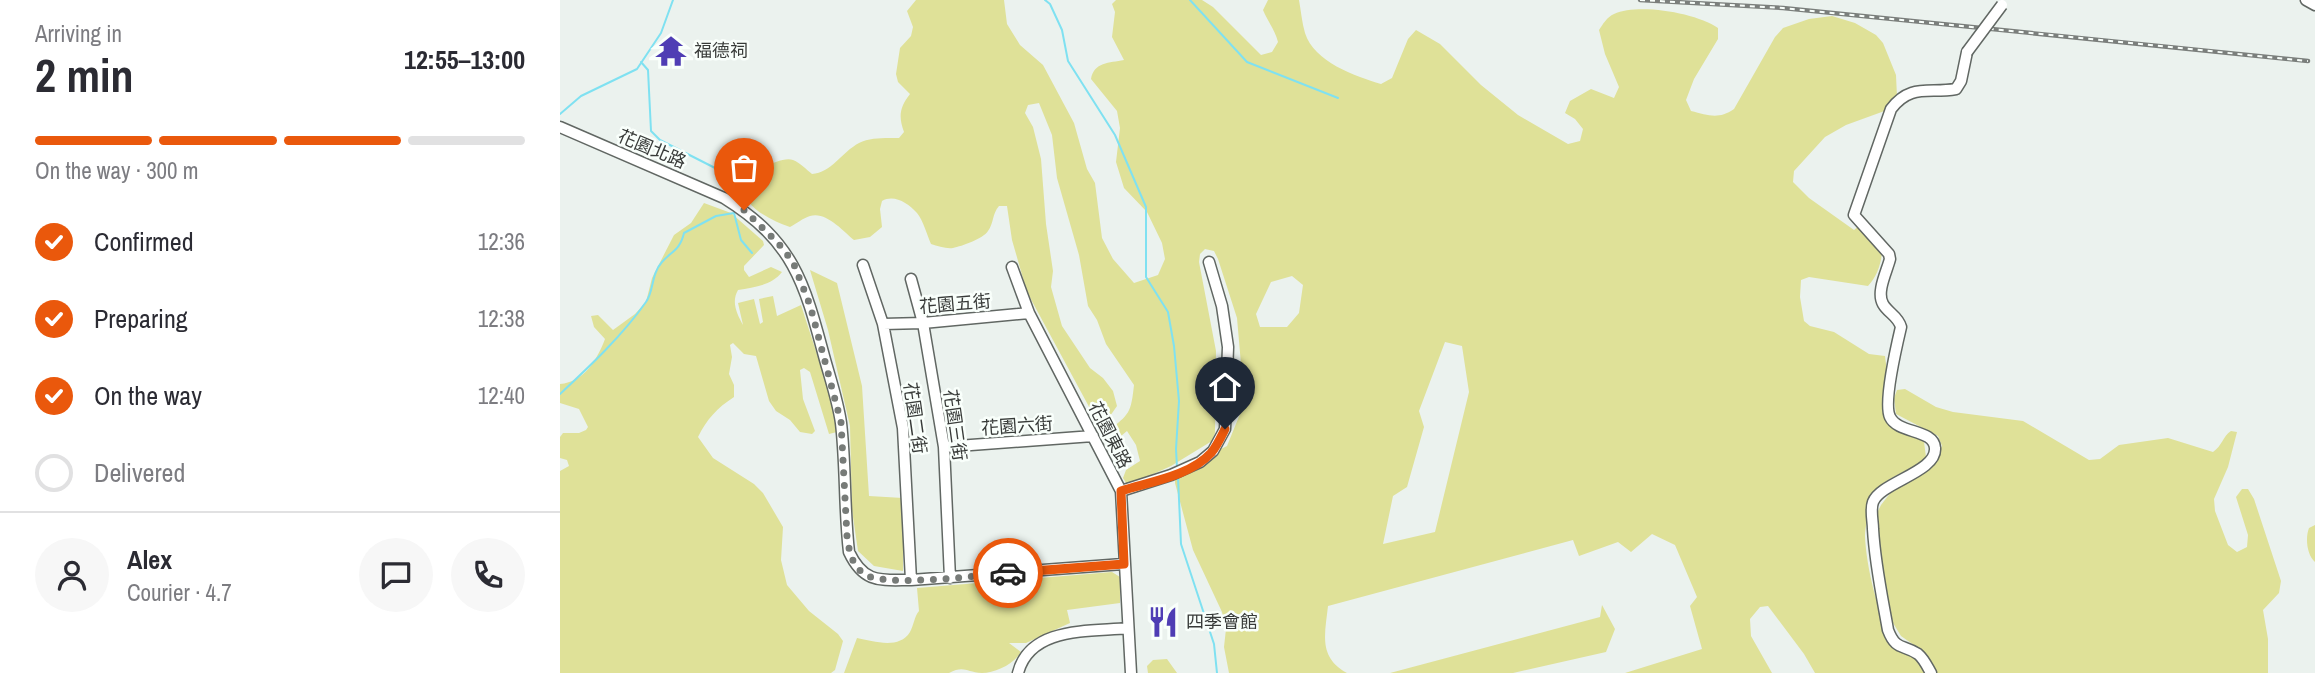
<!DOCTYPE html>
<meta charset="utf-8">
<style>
body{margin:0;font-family:"Archivo Narrow","Noto Sans TC",sans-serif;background:#f7f7f7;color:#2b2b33;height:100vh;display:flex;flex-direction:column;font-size:26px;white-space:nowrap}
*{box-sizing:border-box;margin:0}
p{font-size:23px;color:#7c7c81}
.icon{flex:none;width:38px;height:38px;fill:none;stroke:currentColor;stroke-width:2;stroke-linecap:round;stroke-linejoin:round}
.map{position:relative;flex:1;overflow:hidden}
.side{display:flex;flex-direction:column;background:#fff;width:560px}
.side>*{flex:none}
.pin{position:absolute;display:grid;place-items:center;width:60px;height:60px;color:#fff;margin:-72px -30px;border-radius:50% 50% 50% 0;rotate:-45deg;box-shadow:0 0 7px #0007}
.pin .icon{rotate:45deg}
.courier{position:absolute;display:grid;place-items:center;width:70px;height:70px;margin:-35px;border:5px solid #ea580c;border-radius:50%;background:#fff;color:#222;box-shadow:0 2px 9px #0007}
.summary em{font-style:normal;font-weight:700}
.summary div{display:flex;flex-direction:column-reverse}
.summary{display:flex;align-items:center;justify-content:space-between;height:119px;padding:0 35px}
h1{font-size:46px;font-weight:700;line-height:52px}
.bar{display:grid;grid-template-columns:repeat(4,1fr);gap:10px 7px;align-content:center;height:84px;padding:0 35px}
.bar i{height:9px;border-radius:5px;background:#e1e1e2}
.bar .selected{background:#ea580c}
.bar p{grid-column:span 4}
.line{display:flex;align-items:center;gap:18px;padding:0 35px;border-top:2px solid #e1e1e2}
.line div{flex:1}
.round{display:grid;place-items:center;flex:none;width:74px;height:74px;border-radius:37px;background:#f7f7f7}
ol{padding:0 35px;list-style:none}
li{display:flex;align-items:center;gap:21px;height:77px}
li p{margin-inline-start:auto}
li .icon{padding:7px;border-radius:50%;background:#ea580c;color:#fff;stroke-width:4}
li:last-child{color:#7c7c81}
li i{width:38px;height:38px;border:4px solid #e1e1e2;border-radius:50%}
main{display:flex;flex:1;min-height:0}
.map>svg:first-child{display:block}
.green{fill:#dfe198;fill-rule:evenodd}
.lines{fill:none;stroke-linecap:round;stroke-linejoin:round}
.stream{stroke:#7fe1f1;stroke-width:2}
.minor-casing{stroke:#616763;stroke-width:13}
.minor{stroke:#fff;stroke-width:10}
.rail-casing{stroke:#7b7f7c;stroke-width:4.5}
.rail{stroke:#f9fffb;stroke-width:2;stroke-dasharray:5;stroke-linecap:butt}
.minor-bridge-casing{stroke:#616763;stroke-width:13;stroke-linecap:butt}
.minor-bridge{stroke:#fff;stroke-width:10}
.done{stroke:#777b78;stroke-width:7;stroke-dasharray:0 12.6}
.route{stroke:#ea580c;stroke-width:9}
.labels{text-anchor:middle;stroke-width:5;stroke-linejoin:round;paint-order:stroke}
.poi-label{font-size:18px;fill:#383b39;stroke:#f9fffb;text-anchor:start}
.street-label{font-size:18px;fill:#383b39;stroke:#f9fffb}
</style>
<main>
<section class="side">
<div class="summary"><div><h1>2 min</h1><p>Arriving in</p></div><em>12:55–13:00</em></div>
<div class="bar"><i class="selected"></i><i class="selected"></i><i class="selected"></i><i></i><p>On the way · 300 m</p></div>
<ol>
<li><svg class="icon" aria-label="check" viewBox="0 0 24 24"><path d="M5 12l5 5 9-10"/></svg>Confirmed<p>12:36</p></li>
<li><svg class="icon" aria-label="check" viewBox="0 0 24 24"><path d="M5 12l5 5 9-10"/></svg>Preparing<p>12:38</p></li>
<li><svg class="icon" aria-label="check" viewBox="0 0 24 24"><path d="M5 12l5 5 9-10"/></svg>On the way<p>12:40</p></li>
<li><i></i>Delivered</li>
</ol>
<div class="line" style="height:126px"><a class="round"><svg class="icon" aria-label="person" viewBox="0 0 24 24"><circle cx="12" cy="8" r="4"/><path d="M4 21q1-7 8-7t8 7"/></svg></a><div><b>Alex</b><p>Courier · 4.7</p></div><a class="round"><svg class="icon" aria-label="chat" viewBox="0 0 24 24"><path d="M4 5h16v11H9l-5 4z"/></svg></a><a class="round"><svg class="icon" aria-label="phone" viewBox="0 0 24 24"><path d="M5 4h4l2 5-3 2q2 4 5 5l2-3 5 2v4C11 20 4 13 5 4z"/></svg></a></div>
</section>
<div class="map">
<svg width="1755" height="673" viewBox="0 0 1755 673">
<rect width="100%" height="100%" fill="#ebf2ee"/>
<path class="green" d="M356,0H444L447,24L460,45L483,65L514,123L527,169L535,183L542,238L553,259L574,283L598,275L605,259L602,243L587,212L564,188L556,162L560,128L557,111L531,79C534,62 549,63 564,60L552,37L555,12L552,4L556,0H642L653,7L701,55L712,52L718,42C715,30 708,22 703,10L708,0H739C741,11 742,23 745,33C754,62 795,76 821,84L832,78L848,39L856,30L880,44L921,85L958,115L1008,144L1020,141L1023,129L1015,119L1005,113L1010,101L1031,89L1054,98L1059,87L1045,54L1039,30C1043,24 1047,17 1054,14C1079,3 1136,13 1158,28V39L1134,79L1126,100L1131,111C1148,115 1158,120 1174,109L1215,37L1223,28L1249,19L1272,16L1295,23L1316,35L1323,43L1336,75L1337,97L1330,109L1286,125L1265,137L1234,171L1233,182L1249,198L1294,230L1300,225L1322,249C1322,262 1317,277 1308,286L1249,277L1241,280L1240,297L1244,321L1250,326L1274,332L1309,354L1325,356L1327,372L1324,413L1329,421L1364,442L1366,457C1351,472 1325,476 1313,494C1311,498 1311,505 1310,510C1308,518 1305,527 1305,536C1306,565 1318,620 1336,643C1346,655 1358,652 1365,673H1255L1244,654L1208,606L1200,607L1190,619L1191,636L1212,673H1065L1142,649L1130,606L1137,597L1115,545L1092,534L1071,552L1058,542L1019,556L1013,540L768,606C765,634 758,657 787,673H669L664,647L666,629L662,612L633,550L615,483V474L621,469L667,446L680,414L683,387L677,318L658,259L654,251L645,249L640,254L639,262L656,351L655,433L652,441L611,466L589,476L577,486H568L563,478L566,470L580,461L576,445L567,431L555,441L547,440V431C570,415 571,412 574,385L546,344L537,320L528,306L519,255L497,178L492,135L479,103L468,105L465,113L473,127L481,159L486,224L493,271L491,287L502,326L530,368L543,378L553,391L557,406L548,419L540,421L534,416L467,292L452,240L447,206H439C432,214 434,223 428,231C423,239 402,246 393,248C386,249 378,246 371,244C367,235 363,220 357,213C348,203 334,194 322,201L320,209L322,227L310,237L294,240C283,231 266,211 250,216C243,218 236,224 230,227C210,220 183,207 181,184C188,175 221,155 233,160C239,162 247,170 252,174C271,173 282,152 299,143C311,137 326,138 339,138L344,132C338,116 340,107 350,94L338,82L336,74L340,48L351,36L353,27L347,11ZM732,276L743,285L739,313L727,327H700L696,314L711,282ZM885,342L902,346L909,392L875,532L823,544L833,496L847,487L864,427L859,411Z
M144,203L171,213L203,241L204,245L184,266V270L189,277L211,267L222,272C211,286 194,287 178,290C171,302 177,314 183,325L178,303L194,299L200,324L203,322L199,299L213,296L217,316L241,305L278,419L277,432L269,434L250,372L244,368L240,370L243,399L255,431L252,434L240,432L230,420L216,411L209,401L196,356L184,354L173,343L170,345L172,357L169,374L174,385V397C157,408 147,419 138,437L153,458L194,484L203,493L223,527L221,560L227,585L249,611L278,634L283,641L275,670L271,673H0V471L9,466L7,460L0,458V437L3,433H19L26,430L28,427L19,409L0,403V384C24,382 37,360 45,339L34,327L31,316L38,315L53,330L75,314L86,302L92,278L114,235L131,223Z
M250,270L277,283L302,386L309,496L343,498V571L314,566L298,551L292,510L290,426L268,330Z
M1345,389L1376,407L1393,412L1463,421L1529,460L1540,459L1559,445L1608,438L1653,452C1662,446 1663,436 1671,431L1677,432L1668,467L1654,499L1655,511L1668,545L1677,552L1687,547L1688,535L1676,497L1682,489H1688L1694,499L1721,581L1719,593L1703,610L1708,639V673H1375L1361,650L1341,636L1333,623L1316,548V515L1321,505L1331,492L1373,460L1382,446L1378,436L1336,414L1334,398L1337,390Z
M1755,525V562C1747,555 1745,538 1749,528Z
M552,572L560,577V603L507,610L510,623L466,643H449L461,652C454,664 435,673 422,673C406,672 404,665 389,673H284L297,638C313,641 339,650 350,632C354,625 354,617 359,611L357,588Z
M1042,605L1055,629L1046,652L953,673H830L1040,617Z
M607,659L617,673H588L587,666L593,660Z"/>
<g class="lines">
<path class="stream" d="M485,0L490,4L502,30L508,61L555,135L586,207V277L608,312L614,346L619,401L616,449L617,468
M630,0L687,62L778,98
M81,62L88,70L91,131L100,140L157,169L176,189
M0,114L21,96L77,69L101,33L113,0
M0,394C30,366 62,336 86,302C94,291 91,274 102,262C112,251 120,250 124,233L156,216L174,213L181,240L192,253
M618,477L621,544L654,644L657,673"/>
<defs>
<path id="minor" d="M1746,0L1755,5
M0,127L164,198C233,241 244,281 264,356C270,378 278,401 281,423C286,466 284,509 289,552C304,584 321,580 351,580L563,564
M303,265L323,324L343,428L351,580
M452,267L469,313L561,491L571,673
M351,279L363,323L384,447L390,578
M323,324L363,323L469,313
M384,447L533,436
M561,491L611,475L640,462L653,451L665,429L668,347L662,306L649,262
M458,673C470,626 530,632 568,628
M1371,673C1367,666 1364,659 1358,654C1343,644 1336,651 1328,630C1322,596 1315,564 1313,529C1313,521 1310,510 1313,502C1321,482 1377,472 1375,448C1374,429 1338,434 1330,417C1323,403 1337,344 1341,327C1338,316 1328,313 1323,304C1316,292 1327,271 1330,259L1329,254L1294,215L1331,109C1351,83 1369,94 1396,89L1401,81L1407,52"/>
</defs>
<use href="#minor" class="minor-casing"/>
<use href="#minor" class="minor"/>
<defs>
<path id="rail" d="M1080,0L1223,8L1748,61"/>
</defs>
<use href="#rail" class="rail-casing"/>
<use href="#rail" class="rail"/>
<defs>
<path id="minor-bridge" d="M1407,52L1442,5"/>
</defs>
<use href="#minor-bridge" class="minor-bridge-casing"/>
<use href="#minor-bridge" class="minor-bridge"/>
</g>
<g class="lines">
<path class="done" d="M184,210L218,243L233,262L250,305L281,422L287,536C289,550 291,564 304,574C324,588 421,575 448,573"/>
<path class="route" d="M448,573L564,564L561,491C589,482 630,476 651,453C657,446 661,437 665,429"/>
</g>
<defs>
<symbol id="temple-bare" viewBox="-9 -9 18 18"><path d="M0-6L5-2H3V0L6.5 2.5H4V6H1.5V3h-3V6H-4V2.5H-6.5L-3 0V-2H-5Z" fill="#4f3db4" stroke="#f9fffb" stroke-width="2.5" paint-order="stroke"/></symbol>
<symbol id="restaurant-bare" viewBox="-9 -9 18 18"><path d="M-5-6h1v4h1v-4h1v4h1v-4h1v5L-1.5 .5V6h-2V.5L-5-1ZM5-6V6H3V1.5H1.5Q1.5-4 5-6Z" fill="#4f3db4" stroke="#f9fffb" stroke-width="2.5" paint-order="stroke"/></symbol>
</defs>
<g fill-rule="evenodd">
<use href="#temple-bare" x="89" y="29" width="44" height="44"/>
<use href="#restaurant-bare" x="581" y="600" width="44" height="44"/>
</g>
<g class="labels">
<g class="poi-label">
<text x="134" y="57">福德祠</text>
<text x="626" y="628">四季會館</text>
</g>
<g class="street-label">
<text transform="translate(92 149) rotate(23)" y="6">花園北路</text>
<text transform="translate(395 304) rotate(-5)" y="6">花園五街</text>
<text transform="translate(355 418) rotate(82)" y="6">花園二街</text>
<text transform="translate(395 425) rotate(82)" y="6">花園三街</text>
<text transform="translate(457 426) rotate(-4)" y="6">花園六街</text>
<text transform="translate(550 435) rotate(63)" y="6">花園東路</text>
</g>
</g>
</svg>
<div class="pin" style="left:184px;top:210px;background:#ea580c"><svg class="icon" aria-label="bag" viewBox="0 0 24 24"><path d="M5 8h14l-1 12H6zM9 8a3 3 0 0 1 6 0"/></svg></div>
<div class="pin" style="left:665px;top:429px;background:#1f2937"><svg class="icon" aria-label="home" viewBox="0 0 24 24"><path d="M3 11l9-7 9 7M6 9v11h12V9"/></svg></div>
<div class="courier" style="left:448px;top:573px"><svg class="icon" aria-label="car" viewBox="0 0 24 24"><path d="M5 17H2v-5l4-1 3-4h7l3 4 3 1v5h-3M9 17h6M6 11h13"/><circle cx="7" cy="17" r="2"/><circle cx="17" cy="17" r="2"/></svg></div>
</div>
</main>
